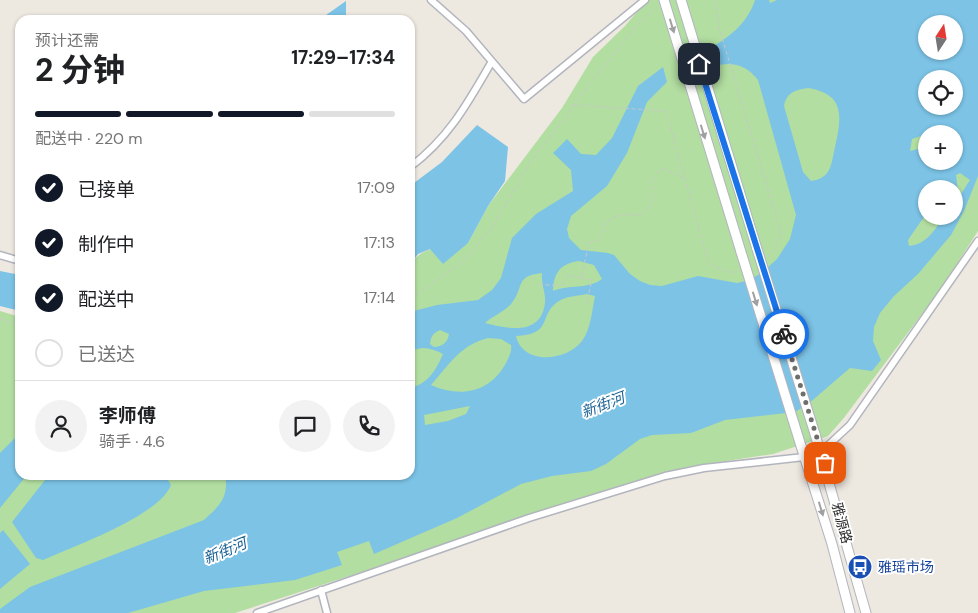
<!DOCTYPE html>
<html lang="zh">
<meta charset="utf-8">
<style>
body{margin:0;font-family:"DM Sans","Noto Sans SC",sans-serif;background:#f2f2f2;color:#202124;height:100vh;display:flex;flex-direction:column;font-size:19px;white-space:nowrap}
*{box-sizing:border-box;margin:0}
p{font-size:16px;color:#757577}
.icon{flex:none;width:28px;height:28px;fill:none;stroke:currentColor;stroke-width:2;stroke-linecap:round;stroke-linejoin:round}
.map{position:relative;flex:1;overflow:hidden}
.drawer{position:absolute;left:15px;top:15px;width:400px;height:465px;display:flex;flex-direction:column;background:#fff;border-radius:15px;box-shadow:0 1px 4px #0004}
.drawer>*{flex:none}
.needle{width:32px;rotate:12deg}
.tools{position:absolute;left:918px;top:15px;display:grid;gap:10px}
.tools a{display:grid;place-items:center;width:45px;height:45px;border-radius:50%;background:#fff;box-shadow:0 1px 4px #0004;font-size:25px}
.pin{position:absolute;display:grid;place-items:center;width:42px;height:42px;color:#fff;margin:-21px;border-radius:10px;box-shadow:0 2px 8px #0006}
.courier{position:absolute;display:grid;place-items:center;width:50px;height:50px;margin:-25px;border:4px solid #1a73e8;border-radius:50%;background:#fff;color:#222;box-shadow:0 1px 6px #0007}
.headline em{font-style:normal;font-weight:700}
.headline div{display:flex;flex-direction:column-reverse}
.headline{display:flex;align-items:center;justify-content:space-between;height:85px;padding:0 20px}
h1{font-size:32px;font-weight:700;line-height:38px}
.bar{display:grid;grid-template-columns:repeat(4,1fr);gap:8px 5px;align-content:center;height:60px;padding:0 20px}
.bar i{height:6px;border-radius:4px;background:#e0e0e0}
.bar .current{background:#111827}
.bar p{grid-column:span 4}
.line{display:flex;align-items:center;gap:12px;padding:0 20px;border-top:1px solid #e0e0e0}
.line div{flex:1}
.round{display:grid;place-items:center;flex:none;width:52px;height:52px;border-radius:26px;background:#f2f2f2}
ol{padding:0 20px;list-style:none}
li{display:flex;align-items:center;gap:15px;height:55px}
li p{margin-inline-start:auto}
li .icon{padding:5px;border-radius:50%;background:#111827;color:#fff;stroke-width:4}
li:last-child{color:#757577}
li i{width:28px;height:28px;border:2px solid #e0e0e0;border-radius:50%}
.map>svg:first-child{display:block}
.green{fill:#b2dea1;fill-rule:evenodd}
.water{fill:#7cc3e6;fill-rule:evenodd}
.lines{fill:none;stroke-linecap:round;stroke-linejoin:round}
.minor-casing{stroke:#b3b5be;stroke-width:9}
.secondary-casing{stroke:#b3b5be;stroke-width:11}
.path{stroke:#c8c8c8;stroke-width:1;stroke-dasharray:4 2.5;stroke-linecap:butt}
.minor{stroke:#fff;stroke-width:6}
.secondary{stroke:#fff;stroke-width:9}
.secondary-bridge-casing{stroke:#b3b5be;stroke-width:11;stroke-linecap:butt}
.secondary-bridge{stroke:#fff;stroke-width:9}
.oneway{fill:#a0a0a0}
.done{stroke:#706e6b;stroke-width:5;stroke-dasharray:0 9}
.route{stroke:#1a73e8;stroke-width:6}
.labels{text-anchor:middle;stroke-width:4;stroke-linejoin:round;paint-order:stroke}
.street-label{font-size:14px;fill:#2c2c2c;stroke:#fff}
.transit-label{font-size:14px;fill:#164399;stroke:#fff;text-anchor:start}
.water-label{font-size:15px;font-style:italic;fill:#196194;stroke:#fff}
</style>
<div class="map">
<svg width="978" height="613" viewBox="0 0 978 613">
<rect width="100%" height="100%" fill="#ede8e0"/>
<path class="green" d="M647,0H978V231L940,290L843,419L828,436L773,454L687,467L235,613H0V311L20,317V475H410V283L415,282L412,262C425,245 448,246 468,243L488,206L562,108L593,57L625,26ZM926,24H954V51H926ZM926,79H954V106H926ZM926,134H954V161H926ZM926,189H954V216H926Z"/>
<path class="water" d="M755,0H769L770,3L777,0H978V176L964,211L951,235L918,274L894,296L880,313L874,327L873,341L881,360L872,371L850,368L808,404L795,412L725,420L691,433L652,435L640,439L606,464L591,471L552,476L521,484L457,518L374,554L369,541L337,552L342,565L295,580L204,591L128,613H0V609L30,587L204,520C217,508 227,500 226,481L221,475H410V388C428,384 436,370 443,354C431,348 422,345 410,352V312L437,305L478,300L492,290L501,278L512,238L536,214L573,191L571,170L553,153L567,139L581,154L596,155L612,138L638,86L663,67L667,82L647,102L627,153L607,186L571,216L567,229L569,238L581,250L608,253L614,255L630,274L640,281L650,285L662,286L698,276L737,283L746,281L762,273L777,259L790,239L796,215L758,80C747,65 732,61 715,66L712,47C731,36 748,22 755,0ZM926,24H954V51H926ZM926,79H954V106H926ZM808,88C845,94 842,116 835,147C831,164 832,178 811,181L803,172L784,106C787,92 795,90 808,88ZM926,134H954V161H926V147L910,151L912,139L921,136L926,137ZM960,173L970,180L961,194L958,191L956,175ZM926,189H954V216H944C935,230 927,244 909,246L908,240L926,214ZM579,261L594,265L602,279C587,290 570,284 553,291C554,272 560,264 579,261ZM542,273C541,284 546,293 545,303C541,336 508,329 485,323C493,316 504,312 511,304C525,287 514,276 542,273ZM587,294L595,296C592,310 591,329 582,341C567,361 523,366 516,336C555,334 537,315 559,301C567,296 578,296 587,294ZM440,330L449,334C448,342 442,347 434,347L430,344C431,336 433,333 440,330ZM488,338L501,339L511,345C512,352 509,357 506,363C490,393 460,398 431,385C449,365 460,345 488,338ZM470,406L466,414L448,421L425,425L424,415Z
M346,1V20H319Z
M477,125L508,147L505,181L488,206L468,243L443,264L430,249L418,254L412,262L415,278L410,280V186L442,162Z
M0,271L20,275V311L0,306Z
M20,433V475H27L0,508V453Z
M49,475H165L171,485C159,516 74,546 43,560L36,558L12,522Z
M3,530L30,564L0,589V533Z"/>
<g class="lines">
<defs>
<path id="minor" d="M431,0L466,31L524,99L645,0
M410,167C448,139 468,103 491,63
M0,255L20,261
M321,590L327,613
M257,613L529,518L665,476L704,468L804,457L822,451L850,425L978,241"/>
<path id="secondary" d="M664,0L741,252
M681,0L757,249
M815,434L866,613
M801,446L832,544L850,613"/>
</defs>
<use href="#minor" class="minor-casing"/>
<use href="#secondary" class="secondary-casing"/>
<path class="path" d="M715,0L720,31L781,232L779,242L768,257
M573,105L666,111L708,262L715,267L734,273L737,271
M582,278L592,280L586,304
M539,285H563L566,275L581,278L589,243L598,240L604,232V224C616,214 625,214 640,215L652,205V180L662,168L684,178
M410,296L417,294L460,264L490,231L532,160L566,117L573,105L636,26L657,7
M0,319L20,325"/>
<use href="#minor" class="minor"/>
<use href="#secondary" class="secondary"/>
<defs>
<path id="secondary-bridge" d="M757,249L815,434
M741,252L801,446"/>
</defs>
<use href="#secondary-bridge" class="secondary-bridge-casing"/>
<use href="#secondary-bridge" class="secondary-bridge"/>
</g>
<defs><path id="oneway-solid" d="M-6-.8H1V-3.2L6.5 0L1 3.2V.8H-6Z" transform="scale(1.25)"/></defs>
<g class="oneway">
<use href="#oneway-solid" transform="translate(672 26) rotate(73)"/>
<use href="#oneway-solid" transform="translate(703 132) rotate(73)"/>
<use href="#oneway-solid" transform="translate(755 299) rotate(73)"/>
<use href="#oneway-solid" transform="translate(821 509) rotate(73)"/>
</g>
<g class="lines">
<path class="done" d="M784,334L825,463"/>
<path class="route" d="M699,64L784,334"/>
</g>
<defs>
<symbol id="bus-disc" viewBox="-11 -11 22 22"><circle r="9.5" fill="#1a4fb4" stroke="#fff"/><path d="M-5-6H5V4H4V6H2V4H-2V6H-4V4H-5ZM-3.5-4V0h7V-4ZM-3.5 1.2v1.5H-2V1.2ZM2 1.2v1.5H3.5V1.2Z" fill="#fff"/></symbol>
</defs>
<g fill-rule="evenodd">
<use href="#bus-disc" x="846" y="553" width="28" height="28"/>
</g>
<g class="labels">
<g class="street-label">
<text transform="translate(842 523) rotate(75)" y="5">雅源路</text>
</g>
<g class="transit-label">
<text x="878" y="572">雅瑶市场</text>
</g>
<g class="water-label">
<text transform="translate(603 405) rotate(-21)" y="5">新街河</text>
<text transform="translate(225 551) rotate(-22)" y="5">新街河</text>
</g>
</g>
</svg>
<div class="tools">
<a><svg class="needle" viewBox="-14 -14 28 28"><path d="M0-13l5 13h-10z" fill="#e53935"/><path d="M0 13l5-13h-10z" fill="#757577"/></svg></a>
<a><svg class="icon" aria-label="locate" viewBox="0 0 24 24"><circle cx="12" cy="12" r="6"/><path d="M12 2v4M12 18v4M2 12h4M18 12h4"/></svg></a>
<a>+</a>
<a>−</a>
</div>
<div class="pin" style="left:825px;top:463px;background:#ea580c"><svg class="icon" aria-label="bag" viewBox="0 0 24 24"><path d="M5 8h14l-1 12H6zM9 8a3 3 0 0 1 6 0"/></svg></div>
<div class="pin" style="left:699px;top:64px;background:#1f2937"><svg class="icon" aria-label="home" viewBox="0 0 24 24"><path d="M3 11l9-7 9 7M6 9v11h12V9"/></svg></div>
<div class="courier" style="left:784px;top:334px"><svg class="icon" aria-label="bike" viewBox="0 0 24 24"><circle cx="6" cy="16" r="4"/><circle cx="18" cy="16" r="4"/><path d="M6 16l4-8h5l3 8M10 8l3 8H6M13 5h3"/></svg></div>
<section class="drawer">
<div class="headline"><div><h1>2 分钟</h1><p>预计还需</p></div><em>17:29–17:34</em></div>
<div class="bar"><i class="current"></i><i class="current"></i><i class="current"></i><i></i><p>配送中 · 220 m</p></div>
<ol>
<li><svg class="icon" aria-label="check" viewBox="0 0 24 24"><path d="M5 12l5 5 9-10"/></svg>已接单<p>17:09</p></li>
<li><svg class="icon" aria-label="check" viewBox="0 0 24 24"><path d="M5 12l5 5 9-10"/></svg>制作中<p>17:13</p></li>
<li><svg class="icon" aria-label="check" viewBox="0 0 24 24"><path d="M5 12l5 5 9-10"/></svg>配送中<p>17:14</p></li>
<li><i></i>已送达</li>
</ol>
<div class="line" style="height:90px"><a class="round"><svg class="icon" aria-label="person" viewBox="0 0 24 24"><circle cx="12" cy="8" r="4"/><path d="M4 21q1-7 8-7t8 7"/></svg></a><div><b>李师傅</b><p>骑手 · 4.6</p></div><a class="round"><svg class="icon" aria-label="chat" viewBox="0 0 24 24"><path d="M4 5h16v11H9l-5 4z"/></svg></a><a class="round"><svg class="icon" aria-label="phone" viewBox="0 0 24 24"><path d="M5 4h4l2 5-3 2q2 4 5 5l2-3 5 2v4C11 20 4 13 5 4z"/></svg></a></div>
</section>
</div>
